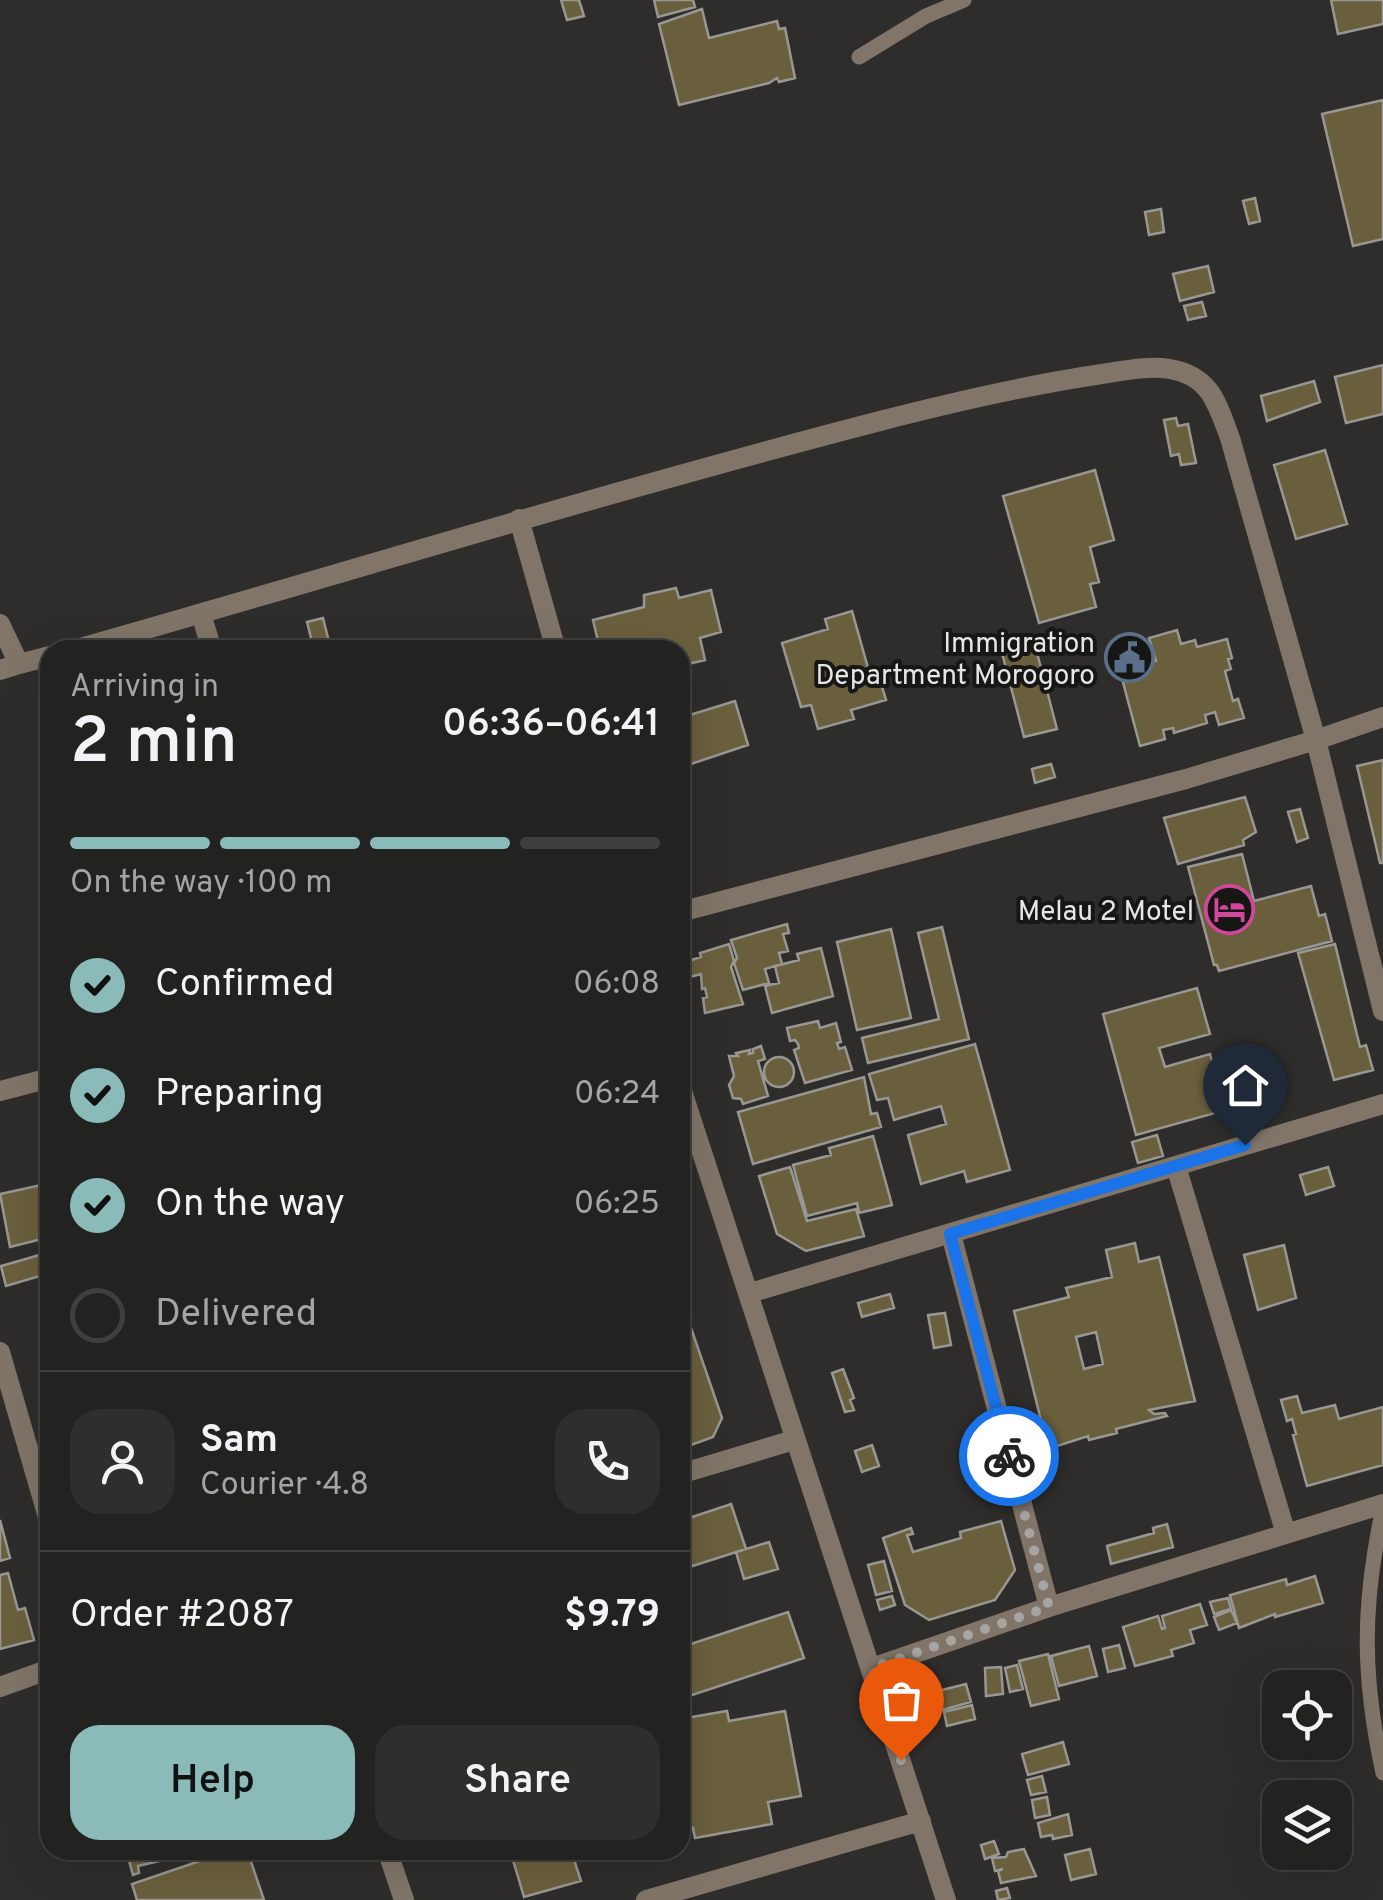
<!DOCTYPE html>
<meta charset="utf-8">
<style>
body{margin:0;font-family:Overpass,sans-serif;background:#2e2f2d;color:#f1f3f6;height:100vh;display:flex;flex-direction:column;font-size:38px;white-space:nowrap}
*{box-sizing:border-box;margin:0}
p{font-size:32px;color:#a2a4a5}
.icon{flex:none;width:55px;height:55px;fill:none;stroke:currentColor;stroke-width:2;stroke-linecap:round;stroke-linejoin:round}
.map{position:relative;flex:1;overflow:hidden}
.sheet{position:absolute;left:40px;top:640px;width:650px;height:1220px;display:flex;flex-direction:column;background:#222220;border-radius:30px;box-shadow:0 10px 40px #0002,0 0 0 2px #3f3f3e}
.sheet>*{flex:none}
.controls{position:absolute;left:1262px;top:1670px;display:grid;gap:20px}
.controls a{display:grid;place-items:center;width:90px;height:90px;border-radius:20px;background:#222220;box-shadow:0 10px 40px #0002,0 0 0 2px #3f3f3e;font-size:50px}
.pin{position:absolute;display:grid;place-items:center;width:85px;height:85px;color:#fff;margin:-102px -42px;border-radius:50% 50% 50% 0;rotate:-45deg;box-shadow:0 0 10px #0007}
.pin .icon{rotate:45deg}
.courier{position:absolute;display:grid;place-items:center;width:100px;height:100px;margin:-50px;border:8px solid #1a73e8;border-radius:50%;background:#fff;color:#222;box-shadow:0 2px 12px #0007}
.summary em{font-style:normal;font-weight:600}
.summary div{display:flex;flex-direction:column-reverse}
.summary{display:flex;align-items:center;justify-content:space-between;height:170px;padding:0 30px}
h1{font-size:65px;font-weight:600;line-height:75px}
.bar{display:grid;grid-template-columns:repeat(4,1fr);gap:15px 10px;align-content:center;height:120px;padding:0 30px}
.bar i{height:12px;border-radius:8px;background:#3f3f3e}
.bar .current{background:#8bbbb9}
.bar p{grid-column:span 4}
.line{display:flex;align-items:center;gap:25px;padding:0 30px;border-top:2px solid #3f3f3e}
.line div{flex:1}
.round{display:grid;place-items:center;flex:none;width:105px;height:105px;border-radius:30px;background:#2e2f2d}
ol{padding:0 30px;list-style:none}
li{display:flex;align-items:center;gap:30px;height:110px}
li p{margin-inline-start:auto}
li .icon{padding:10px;border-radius:50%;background:#8bbbb9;color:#111;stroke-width:4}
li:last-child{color:#a2a4a5}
li i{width:55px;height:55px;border:5px solid #3f3f3e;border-radius:50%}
.cta{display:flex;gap:20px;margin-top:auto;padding:20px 30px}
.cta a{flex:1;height:115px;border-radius:30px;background:#8bbbb9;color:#111;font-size:40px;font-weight:600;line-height:115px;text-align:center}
.cta a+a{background:#2e2f2d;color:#f1f3f6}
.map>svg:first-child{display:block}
.building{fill:#6a5f3d;stroke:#989794;stroke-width:2.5;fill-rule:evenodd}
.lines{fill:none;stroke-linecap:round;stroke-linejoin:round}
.service{stroke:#817569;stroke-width:15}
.minor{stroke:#817569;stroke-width:20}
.done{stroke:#a6a5a3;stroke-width:10;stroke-dasharray:0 18}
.route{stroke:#1a73e8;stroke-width:12}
.labels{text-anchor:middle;stroke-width:8;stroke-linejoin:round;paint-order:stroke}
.poi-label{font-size:28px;fill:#e6e6e4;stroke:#161614;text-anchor:end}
</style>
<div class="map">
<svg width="1383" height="1900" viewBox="0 0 1383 1900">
<rect width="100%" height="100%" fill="#2e2d2b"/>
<path class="building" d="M561,0H579L584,16L567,20Z
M654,0H693L695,7L658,17Z
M1331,0H1383V24L1338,34Z
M702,9L709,38L777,21L779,29L785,28L795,78L779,82L777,78L769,83L679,105L659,24Z
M1383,100V239L1353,246L1322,114Z
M1255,198L1260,221L1249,224L1243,201Z
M1161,209L1164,232L1149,235L1145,212Z
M1208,266L1214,292L1180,301L1173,274Z
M1202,302L1206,316L1188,320L1184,306Z
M1383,365V414L1346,423L1335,377Z
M1314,381L1320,402L1267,421L1261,396Z
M1176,418L1178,426L1188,424L1196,463L1181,465L1179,454L1171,456L1164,420Z
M1325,450L1347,524L1296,539L1274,465Z
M1095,470L1114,540L1090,547L1099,582L1090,584L1096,607L1039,623L1003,496Z
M676,588L679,598L711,590L721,632L700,638L705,660L680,666V650H600L593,620L644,607V595Z
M852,611L872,682L880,680L886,700L851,710L854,719L818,729L811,705L801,707L782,643L828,629L825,619Z
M323,618L329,642L313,646L307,622Z
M1177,630L1181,644L1195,640L1197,647L1227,639L1232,658L1228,659L1231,669L1225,671L1233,701L1238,699L1244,718L1219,725L1215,712L1205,715L1207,723L1174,733L1173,728L1163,730L1165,739L1140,746L1120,671L1156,661L1149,638Z
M344,640L347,650H315Z
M1035,645L1057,729L1024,737L1002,653Z
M735,701L748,745L691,764L680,730V718Z
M1383,760V863H1380L1357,766Z
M1051,764L1055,777L1035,783L1032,769Z
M1245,797L1256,832L1243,840L1244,845L1178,864L1164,818Z
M1300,809L1308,838L1297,842L1288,812Z
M1242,854L1254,901L1311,886L1319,916L1325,914L1332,941L1219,971L1217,965H1214L1188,867Z
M787,924L789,933L783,934L788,951L779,953L782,964L765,969L769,983L743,990L734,963L737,958L731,940Z
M942,927L969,1039L868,1063L862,1038L939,1019L918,933Z
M891,929L911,1018L857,1030L837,942Z
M729,944L734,961L731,967L743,1004L705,1013L703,998L707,997L705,988L702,989L701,974L687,978L685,962L701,957L700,953Z
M1335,944L1360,1047L1366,1045L1373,1070L1334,1080L1298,953Z
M821,948L833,996L772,1013L765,986L779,983L775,966L799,960L797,954Z
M1197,988L1210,1034L1159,1048L1165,1067L1210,1054L1226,1110L1136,1135L1103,1014Z
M818,1021L820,1028L836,1023L841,1042L837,1043L839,1049L845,1047L852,1070L805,1083L794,1050L799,1048L798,1044L795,1040L790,1041L787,1028Z
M975,1044L1010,1170L967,1182L964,1171L921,1184L908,1135L946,1124L941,1106L894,1120L888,1098L877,1100L869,1074Z
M761,1046L765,1059L758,1061L768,1096L743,1104L741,1099L733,1098L729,1085L734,1076L729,1056H738L736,1053L750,1050L749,1054L753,1053V1049Z
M764 1072a15 15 0 1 1 30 0a15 15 0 1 1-30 0Z
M864,1077L871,1114L877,1113L881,1127L753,1164L738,1112Z
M1157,1135L1163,1156L1138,1163L1132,1142Z
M873,1136L892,1205L859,1213L857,1203L807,1216L793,1165L831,1155L829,1148Z
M790,1167L807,1221L856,1209L864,1236L806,1251L777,1234L759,1176Z
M1328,1167L1334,1186L1306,1195L1300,1175Z
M50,1183V1237L10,1247L0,1194Z
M1135,1243L1139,1262L1159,1257L1195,1401L1149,1410L1154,1414L1165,1413L1167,1416L1116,1429L1117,1433L1089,1440L1088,1436L1048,1449L1014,1311L1069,1297L1066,1288L1112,1277L1106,1250ZM1096,1332L1103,1364L1084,1369L1076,1337Z
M1284,1245L1296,1298L1258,1310L1244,1255Z
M50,1252V1273L6,1286L1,1266Z
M680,1280L691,1315L688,1317L690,1325L722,1418L713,1437L680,1449Z
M890,1294L894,1308L862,1317L858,1303Z
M945,1313L951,1345L934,1348L928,1315Z
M843,1369L854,1398L850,1400L854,1410L845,1412L832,1373Z
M1297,1396L1302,1413L1335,1405L1339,1419L1383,1407V1465L1307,1486L1293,1435L1296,1434L1292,1419L1287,1421L1281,1400Z
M872,1445L879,1466L862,1472L855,1451Z
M731,1504L746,1549L680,1570V1521Z
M0,1520L10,1558L0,1561Z
M1001,1521L1015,1570L995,1600L929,1620L905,1605L883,1538L911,1528L913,1534L907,1535L913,1552L961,1538L960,1532Z
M1167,1524L1173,1547L1111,1564L1107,1546L1154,1533L1153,1528Z
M769,1542L778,1569L744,1579L736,1552Z
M884,1561L892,1591L876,1595L868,1565Z
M8,1573L18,1610L25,1608L34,1640L0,1649V1575Z
M1315,1576L1323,1603L1275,1617V1614L1239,1628L1230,1595L1286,1579L1287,1585Z
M892,1596L895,1605L880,1610L877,1600Z
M1228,1598L1231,1609L1214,1614L1210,1602Z
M1200,1604L1207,1625L1190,1630L1194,1643L1171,1650L1173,1656L1135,1666L1123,1627L1158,1616L1162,1629L1165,1628L1162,1616Z
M1231,1610L1237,1623L1219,1630L1214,1617Z
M788,1612L804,1658L680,1699V1642L682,1647Z
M1119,1645L1125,1668L1108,1672L1103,1649Z
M1089,1646L1097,1676L1059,1686L1051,1656Z
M1048,1654L1059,1699L1031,1706L1019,1661Z
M1017,1665L1023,1689L1010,1692L1005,1668Z
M1001,1667L1003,1694L986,1696L985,1668Z
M966,1684L971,1702L942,1710L938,1691Z
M972,1705L975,1719L947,1726L944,1712Z
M727,1711L729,1721L785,1711L801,1796L768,1802L772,1824L695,1838L693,1828L680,1831V1719Z
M1063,1742L1069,1764L1028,1775L1022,1754Z
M1042,1776L1046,1792L1031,1795L1027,1780Z
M1047,1797L1050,1815L1035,1818L1032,1800Z
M1068,1814L1072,1835L1053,1839L1052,1835L1041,1837L1038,1823Z
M994,1841L999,1854L985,1859L981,1845Z
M1024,1849L1036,1876L1001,1883L998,1871L1003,1869L995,1871L992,1858L1006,1857L1008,1852Z
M1090,1849L1096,1874L1071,1880L1065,1855Z
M126,1850H206L138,1866L139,1873L133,1875Z
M232,1850H247L264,1900H137L132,1884Z
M510,1850H571L581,1881L524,1897Z
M571,1850H612L573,1860Z
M1007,1888L1010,1898L998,1900L996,1891Z"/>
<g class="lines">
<path class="service" d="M859,57L926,16L964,0
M1383,1508C1362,1606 1362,1676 1383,1773"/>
<path class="minor" d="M519,519L556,650
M201,614L212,650
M0,624L19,664L50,656
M73,650C342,574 609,491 880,421C954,402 1027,385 1102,374C1123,371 1148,365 1170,369C1211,376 1217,404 1230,438L1316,740L1383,717
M0,670L19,664
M680,912L1186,779L1316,740L1383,1011
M680,1085L946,1900
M0,1091L50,1078
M1176,1166L1286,1534
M951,1234L1049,1607
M750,1293L1383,1104
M0,1352L50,1524
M680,1474L794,1440
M872,1668L1049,1607L1383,1504
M0,1687L50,1669
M387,1850L404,1900
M646,1900L921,1821"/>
</g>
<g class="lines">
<path class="done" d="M901,1760L872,1668L1049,1607L1009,1456"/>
<path class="route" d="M1009,1456L950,1234L1245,1145"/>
</g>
<defs>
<symbol id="civic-ring" viewBox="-11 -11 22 22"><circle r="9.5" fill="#161614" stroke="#5c6f8a" stroke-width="1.5"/><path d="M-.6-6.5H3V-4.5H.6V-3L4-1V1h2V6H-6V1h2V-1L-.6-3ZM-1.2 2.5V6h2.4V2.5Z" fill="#5c6f8a"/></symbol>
<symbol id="hotel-ring" viewBox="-11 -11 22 22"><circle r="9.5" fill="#161614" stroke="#d1479c" stroke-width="1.5"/><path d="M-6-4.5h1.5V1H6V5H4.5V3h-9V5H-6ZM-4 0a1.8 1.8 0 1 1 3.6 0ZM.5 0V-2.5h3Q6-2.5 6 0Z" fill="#d1479c"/></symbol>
</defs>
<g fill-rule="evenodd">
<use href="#civic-ring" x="1102" y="630" width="55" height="55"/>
<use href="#hotel-ring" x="1202" y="882" width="55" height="55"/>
</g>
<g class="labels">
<g class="poi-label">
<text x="1095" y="652">Immigration<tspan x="1095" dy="32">Department Morogoro</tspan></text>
<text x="1194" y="920">Melau 2 Motel</text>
</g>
</g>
</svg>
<div class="controls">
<a><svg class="icon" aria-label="locate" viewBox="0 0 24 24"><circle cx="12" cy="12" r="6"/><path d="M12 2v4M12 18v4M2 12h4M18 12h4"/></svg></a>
<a><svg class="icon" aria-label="layers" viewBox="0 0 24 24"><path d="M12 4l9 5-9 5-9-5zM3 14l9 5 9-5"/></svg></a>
</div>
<div class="pin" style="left:901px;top:1760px;background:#ea580c"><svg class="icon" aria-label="bag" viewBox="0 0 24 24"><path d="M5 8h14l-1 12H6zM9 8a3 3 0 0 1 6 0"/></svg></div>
<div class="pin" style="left:1245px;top:1145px;background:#1f2937"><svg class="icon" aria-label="home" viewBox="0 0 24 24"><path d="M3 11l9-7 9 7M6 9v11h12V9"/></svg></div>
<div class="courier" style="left:1009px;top:1456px"><svg class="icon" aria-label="bike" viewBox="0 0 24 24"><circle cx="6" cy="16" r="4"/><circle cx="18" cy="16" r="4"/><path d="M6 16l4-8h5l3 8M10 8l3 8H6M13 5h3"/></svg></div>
<section class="sheet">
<div class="summary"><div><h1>2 min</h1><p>Arriving in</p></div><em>06:36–06:41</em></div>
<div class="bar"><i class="current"></i><i class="current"></i><i class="current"></i><i></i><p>On the way · 100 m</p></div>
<ol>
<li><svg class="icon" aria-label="check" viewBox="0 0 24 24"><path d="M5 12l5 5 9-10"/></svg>Confirmed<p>06:08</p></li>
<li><svg class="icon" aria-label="check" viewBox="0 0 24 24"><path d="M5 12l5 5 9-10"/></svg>Preparing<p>06:24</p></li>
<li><svg class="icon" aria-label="check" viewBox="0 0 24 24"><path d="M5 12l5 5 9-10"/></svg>On the way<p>06:25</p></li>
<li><i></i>Delivered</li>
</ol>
<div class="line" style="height:180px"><a class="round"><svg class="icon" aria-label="person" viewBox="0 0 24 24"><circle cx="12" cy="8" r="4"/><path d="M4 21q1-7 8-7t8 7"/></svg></a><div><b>Sam</b><p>Courier · 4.8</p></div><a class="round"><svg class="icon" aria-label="phone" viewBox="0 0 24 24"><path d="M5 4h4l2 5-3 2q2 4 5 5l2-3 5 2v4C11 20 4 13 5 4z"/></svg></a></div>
<div class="line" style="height:130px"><div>Order #2087</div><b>$9.79</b></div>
<div class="cta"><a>Help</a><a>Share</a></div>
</section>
</div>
